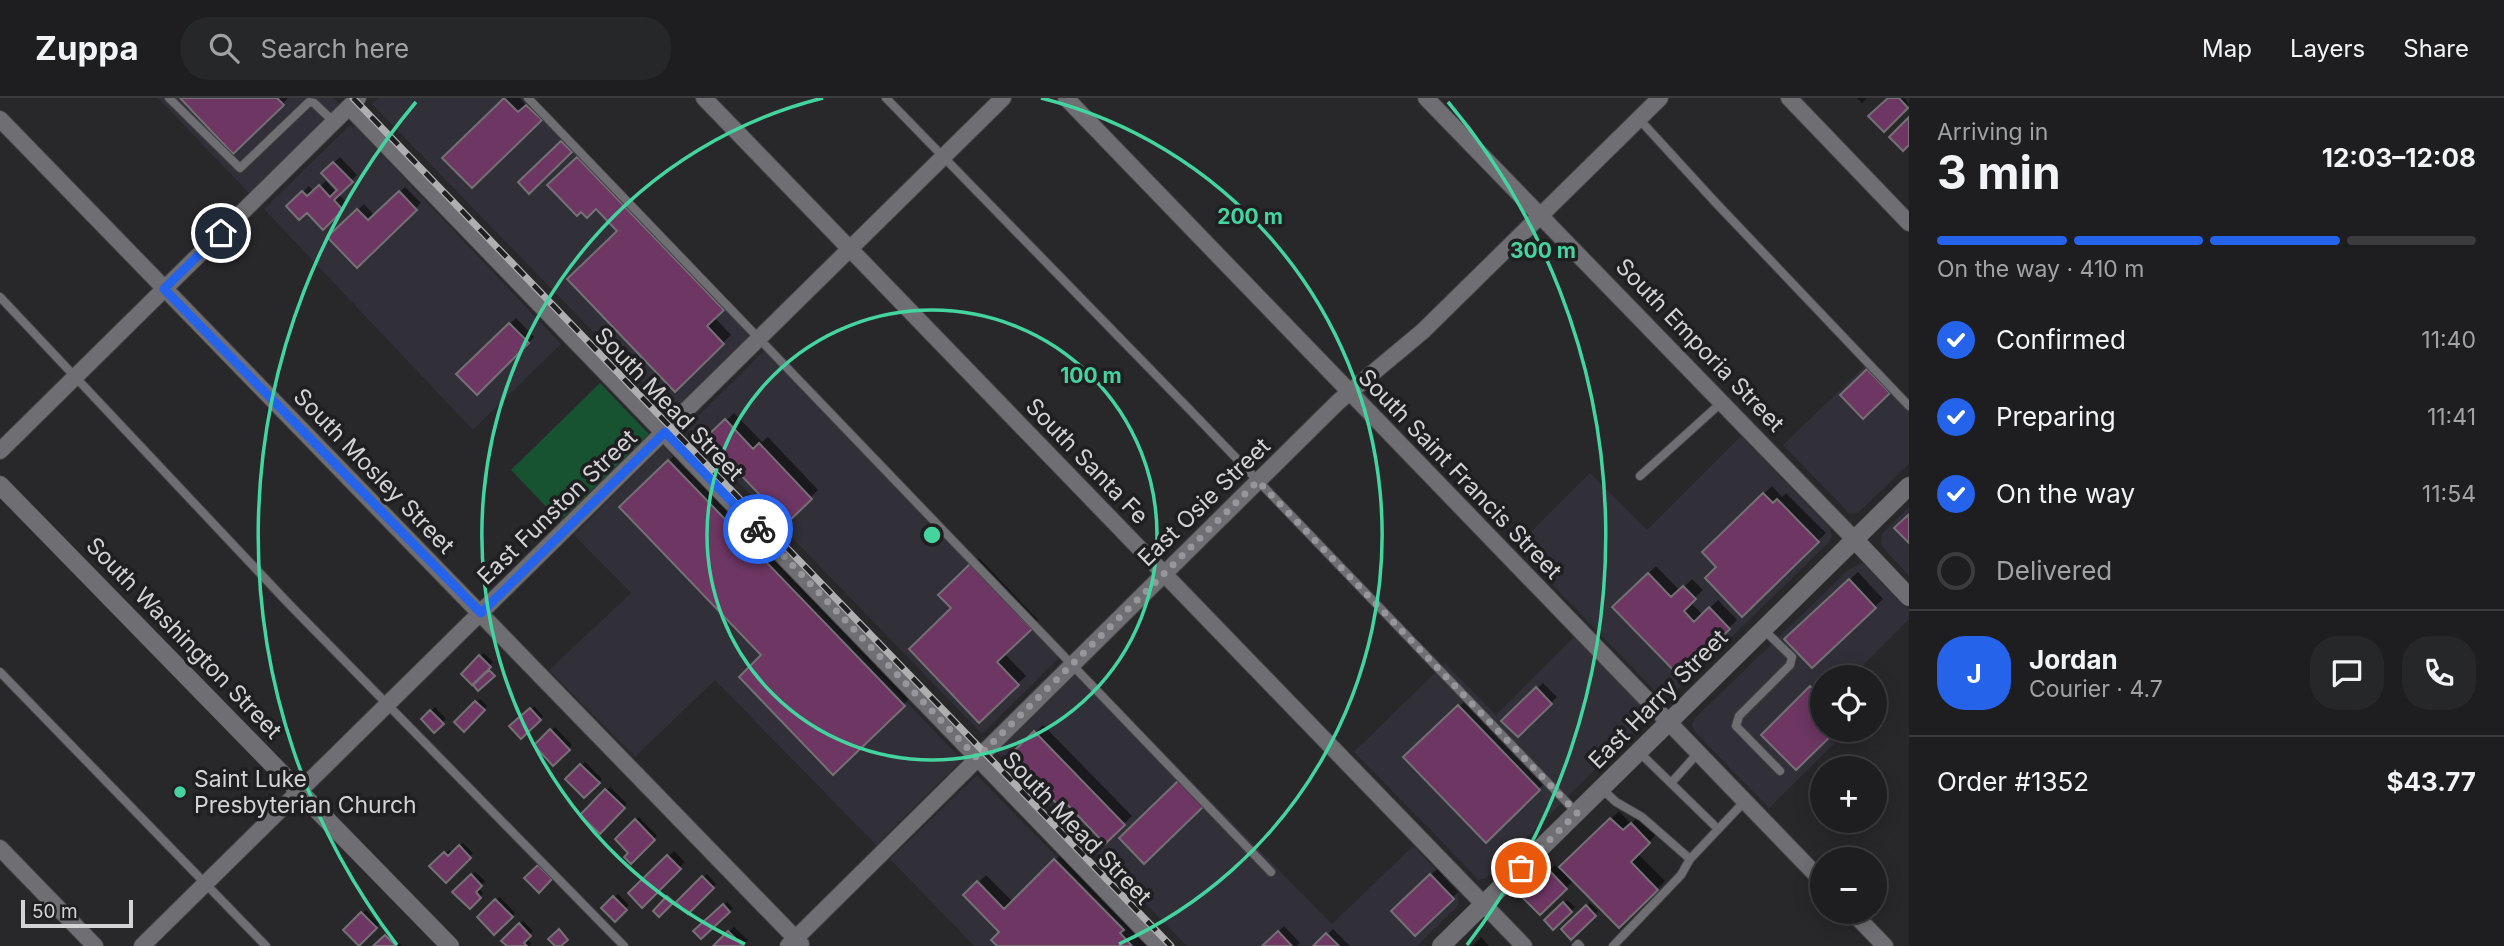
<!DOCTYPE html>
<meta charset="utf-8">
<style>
body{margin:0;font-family:Inter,sans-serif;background:#262729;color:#f1f3f6;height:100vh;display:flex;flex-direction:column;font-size:26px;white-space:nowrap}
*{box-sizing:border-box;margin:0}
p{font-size:23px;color:#a1a2a5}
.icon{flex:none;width:38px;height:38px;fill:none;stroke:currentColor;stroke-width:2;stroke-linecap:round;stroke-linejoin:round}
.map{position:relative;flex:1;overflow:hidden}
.details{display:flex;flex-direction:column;background:#1e1e20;width:595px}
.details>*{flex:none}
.fabs{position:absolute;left:1810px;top:567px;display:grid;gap:14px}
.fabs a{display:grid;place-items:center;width:77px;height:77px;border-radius:50%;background:#1e1e20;box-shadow:0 4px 18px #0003,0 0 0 2px #3c3c3e;font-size:35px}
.scale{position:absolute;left:21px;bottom:18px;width:112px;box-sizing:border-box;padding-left:7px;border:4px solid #d3d2d5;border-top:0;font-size:19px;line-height:24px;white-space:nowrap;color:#d3d2d5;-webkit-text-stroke:5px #1f1e21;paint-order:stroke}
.pin{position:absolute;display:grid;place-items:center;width:60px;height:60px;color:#fff;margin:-30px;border:4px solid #fff;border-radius:50%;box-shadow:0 2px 7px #0007}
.courier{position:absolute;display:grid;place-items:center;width:70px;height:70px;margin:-35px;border:5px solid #2563eb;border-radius:50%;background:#fff;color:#222;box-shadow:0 2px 9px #0007}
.overview em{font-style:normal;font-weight:700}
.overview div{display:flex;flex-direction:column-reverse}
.overview{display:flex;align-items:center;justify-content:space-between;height:119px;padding:0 28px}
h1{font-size:46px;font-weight:700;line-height:52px}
.bar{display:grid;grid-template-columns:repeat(4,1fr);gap:10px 7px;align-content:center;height:84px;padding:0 28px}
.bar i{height:9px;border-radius:5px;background:#3c3c3e}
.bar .on{background:#2563eb}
.bar p{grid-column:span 4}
.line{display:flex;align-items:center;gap:18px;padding:0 28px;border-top:2px solid #3c3c3e}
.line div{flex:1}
.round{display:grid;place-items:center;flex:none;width:74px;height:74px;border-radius:28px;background:#262729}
ol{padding:0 28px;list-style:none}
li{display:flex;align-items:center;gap:21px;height:77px}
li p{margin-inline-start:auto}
li .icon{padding:7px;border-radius:50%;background:#2563eb;color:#fff;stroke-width:4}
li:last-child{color:#a1a2a5}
li i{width:38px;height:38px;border:4px solid #3c3c3e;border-radius:50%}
header{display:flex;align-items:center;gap:42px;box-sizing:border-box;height:98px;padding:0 35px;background:#1e1e20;border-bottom:2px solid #3c3c3e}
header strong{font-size:33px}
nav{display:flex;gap:38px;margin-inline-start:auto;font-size:24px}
.search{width:490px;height:63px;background:#262729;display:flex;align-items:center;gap:18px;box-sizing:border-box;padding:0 24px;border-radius:28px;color:#a1a2a5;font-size:26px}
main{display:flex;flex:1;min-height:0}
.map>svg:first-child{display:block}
.built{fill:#312f38}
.green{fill:#175231}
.shadow{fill:#0007}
.building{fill:#6d3663;stroke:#747073;stroke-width:2}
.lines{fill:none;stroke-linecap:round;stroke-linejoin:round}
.service-casing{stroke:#434346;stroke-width:10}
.minor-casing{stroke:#434346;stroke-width:18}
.tertiary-casing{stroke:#434346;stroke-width:19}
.service{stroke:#6f6e72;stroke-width:8}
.minor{stroke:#6f6e72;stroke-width:16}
.tertiary{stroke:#6f6e72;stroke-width:18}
.rail-casing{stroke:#afaeb1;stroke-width:7}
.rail{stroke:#1f1e21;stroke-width:4.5;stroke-dasharray:13;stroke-linecap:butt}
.done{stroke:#97969a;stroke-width:7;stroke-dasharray:0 12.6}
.route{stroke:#2563eb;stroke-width:9}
.ring{fill:none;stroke:#44d4a0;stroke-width:3.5}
.poi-dot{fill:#44d4a0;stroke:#1f1e21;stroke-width:2.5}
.labels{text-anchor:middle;stroke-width:7;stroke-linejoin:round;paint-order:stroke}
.street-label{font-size:23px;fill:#d3d2d5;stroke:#1f1e21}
.poi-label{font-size:23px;fill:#d3d2d5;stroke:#1f1e21;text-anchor:start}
.centre{fill:#44d4a0;stroke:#1f1e21;stroke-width:3.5}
.ring-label{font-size:21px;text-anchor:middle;font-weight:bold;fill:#44d4a0;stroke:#1f1e21;stroke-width:7;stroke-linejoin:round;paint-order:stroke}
</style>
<header>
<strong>Zuppa</strong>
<div class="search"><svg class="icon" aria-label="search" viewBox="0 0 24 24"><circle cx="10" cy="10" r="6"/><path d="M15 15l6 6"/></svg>Search here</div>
<nav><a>Map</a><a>Layers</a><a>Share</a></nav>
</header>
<main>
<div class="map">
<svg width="1909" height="848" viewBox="0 0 1909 848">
<rect width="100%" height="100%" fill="#28282b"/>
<path class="built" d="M158,0H334L340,7L249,95Z
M378,0H532L756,231L671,314L372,6Z
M349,28L356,29L561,246L473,332L264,111Z
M770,247L1065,554L982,636L686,330Z
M1868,265L1906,303L1909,300V366L1858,415L1850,416L1783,347Z
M1741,338L1830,430L1832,438L1829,444L1672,597L1664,600L1657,595L1516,449L1590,375L1647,432Z
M663,348L962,662L876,747L715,582L635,659L549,572L631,495L574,437Z
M1909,409V478L1881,447L1882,436Z
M1862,465L1867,466L1909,511V521L1851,579H1822V632H1848L1769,710L1695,634L1692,627L1695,620L1848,472Z
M1574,539L1646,612L1647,620L1486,780L1479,782L1354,654L1445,565L1496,617Z
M1081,571L1332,826L1413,748L1457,793L1459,807L1417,848H1187L997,654Z
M977,677L1144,848H974L890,761Z"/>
<path class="green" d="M600,285L649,336L560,423L511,372Z"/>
<path class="shadow" d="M182,0H288L283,6Z
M506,0H520L527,8L535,0L548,13L472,88L445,60Z
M1857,0H1867L1862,5Z
M1890,0H1905L1909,7L1884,32Z
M586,53L730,203L714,219L731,237L675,291L619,133L596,109L550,87Z
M340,59L357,77L338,96L348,105L323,129L307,112L289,108L309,88L314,94L326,83L337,95L340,92L323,75Z
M405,89L421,105L357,167L330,139L364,106L375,118Z
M516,220L534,239L477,295L459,276Z
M1874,267L1894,288L1863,318L1842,297Z
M734,315L762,344L768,339L818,392L787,423L708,340Z
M677,355L911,599L833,675L764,557L621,409Z
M1772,388L1782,399L1786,395L1826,435L1742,517L1719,469L1704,454Z
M979,460L1038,522L1004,555L1026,578L979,622L953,510L941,497Z
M1656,468L1680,493L1692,481L1703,492L1690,504L1703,517L1718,502L1737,522L1680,577L1615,509Z
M1858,474L1883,501L1812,568L1786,541Z
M484,555L493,564L472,585L463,576Z
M1819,582L1822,585V632H1835L1796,670L1763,637Z
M1543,585L1557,599L1518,637L1504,623Z
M480,601L487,608L464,631L457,624Z
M1467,601L1547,683L1486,742L1406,659Z
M534,608L543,618L521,639L512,629Z
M435,609L446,621L434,632L423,621Z
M1043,627L1132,718L1105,744L1063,700L1012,657Z
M555,629L572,647L554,665L536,647Z
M585,664L602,681L584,698L568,681Z
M1185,678L1208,701L1144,764L1121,740Z
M610,689L627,706L599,733L583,717Z
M1619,713L1631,726L1639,718L1657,736L1637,755L1665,783L1619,828L1574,782L1540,815L1524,798L1555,767L1560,772Z
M639,719L657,738L631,763L630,755L617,741Z
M463,745L473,755L446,782L432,768L449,752L453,756Z
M674,753L685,764L642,807L630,795Z
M1063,755L1130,823L1127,827L1148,848H999L1001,834L965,797L986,777L1013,804Z
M1437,771L1458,794L1415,835L1394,813Z
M475,774L485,783L478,790L483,795L470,809L455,794Z
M707,776L716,786L688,814L679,804Z
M618,796L629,807L615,821L603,810Z
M500,799L515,815L494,834L480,819Z
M1567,802L1575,809L1553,830L1546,822Z
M727,804L733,810L701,839L696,833Z
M1590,805L1598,813L1571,839L1563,831Z
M366,812L379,826L359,846L345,832Z
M523,823L533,833L526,840L531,845L529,848H509L504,843Z
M1284,828L1300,845L1297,848H1264Z
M734,829L748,842L742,848H715Z
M1333,831L1350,848H1315Z
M390,835L402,848H376Z
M1481,839L1489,848H1472Z"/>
<path class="building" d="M180,0H277L284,7L233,56Z
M504,0L518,14L526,7L542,22L472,90L442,60Z
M1888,0H1899L1908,10L1884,34L1868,18Z
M1909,19V47L1903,53L1889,39Z
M561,43L572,54L529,96L518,84Z
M577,59L724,212L707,228L724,246L675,294L567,181L617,133L596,111L587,120L581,114L577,118L547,87Z
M333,64L353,84L334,102L343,112L323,132L307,115L299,122L286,108L302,93L307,98L319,87L330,99L337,92L321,75Z
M399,93L417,112L357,170L327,139L357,111L368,122Z
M509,225L529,245L477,297L456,276Z
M1867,271L1890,295L1863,321L1840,297Z
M725,321L753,351L759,345L812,401L787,425L705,340Z
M668,362L905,608L833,677L739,579L761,557L619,409Z
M1763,395L1773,405L1777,401L1819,444L1742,519L1705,480L1716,469L1702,454Z
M1909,416V445L1894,430Z
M970,466L1032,531L997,564L1019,587L979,625L909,551L951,510L938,497Z
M1648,475L1671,499L1683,488L1696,501L1684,513L1694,524L1709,509L1730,531L1680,579L1612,509Z
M1849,481L1876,510L1812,570L1784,541Z
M479,557L491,569L472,587L461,576Z
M489,572L495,578L478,593L473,587Z
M1810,588L1822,600V632H1837L1796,672L1761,637Z
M1536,589L1552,606L1518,639L1501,623Z
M475,603L485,612L464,634L454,624Z
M1458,607L1540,692L1486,745L1403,659Z
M530,610L541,622L521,641L509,628Z
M430,612L444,626L434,635L421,621Z
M550,631L570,652L553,668L534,647Z
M1034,633L1125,727L1105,746L1063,702L1058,707L1010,657Z
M580,666L600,685L584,700L565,681Z
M1179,682L1204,708L1144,766L1119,740Z
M605,691L625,710L600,736L580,717Z
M1610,720L1623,732L1631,725L1650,745L1631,764L1658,792L1619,830L1559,769Z
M635,721L655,742L631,766L624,759L628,755L615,741Z
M459,747L471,760L446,785L429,768L444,754L448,758Z
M667,757L681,771L642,810L628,795Z
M1054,761L1124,832L1120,835L1132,848H997L991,842L999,834L963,797L977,783L1004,811Z
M538,767L552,781L539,795L524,780Z
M1548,771L1567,791L1540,817L1521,798Z
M471,776L482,788L476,794L481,800L470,811L452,794Z
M1430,776L1454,801L1415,838L1391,813Z
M702,778L714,790L688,816L676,804Z
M613,798L627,812L615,824L601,810Z
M667,798L674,804L659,819L653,813Z
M495,801L513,819L494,837L477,819Z
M1563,804L1572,814L1553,832L1544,822Z
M723,806L730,814L701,841L693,833Z
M1586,807L1596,818L1571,842L1561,831Z
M361,814L377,830L359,848L343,832Z
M519,825L531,838L524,845L527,848H507L501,843Z
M559,831L568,842L561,848H555L548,841Z
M728,833L743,848H713Z
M1278,833L1292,848H1262Z
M1326,835L1339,848H1313Z
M385,837L396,848H373Z"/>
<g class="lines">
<defs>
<path id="service" d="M169,0L240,70L309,4L314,5L334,24
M528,0L1271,774
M886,0L1190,312L1577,715
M1639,21L1716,105L1909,308
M0,199L288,505L624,848
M1640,378L1722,304
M1763,531L1792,559L1790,567L1739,618L1736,628L1780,673
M0,574L266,848
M1639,654L1718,731
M1671,685L1698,655
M1601,690L1616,704L1642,719L1690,761
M1576,848L1578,846L1580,848
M1613,848L1681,777L1690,761L1745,703"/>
<path id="minor" d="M704,0L1524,848
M1066,0L1822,783
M1426,0L1855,442
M1789,0L1909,125
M349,9L1159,848
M0,21L801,846
M0,353L358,0
M0,750L95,848
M1852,814L1885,848
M142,848L1003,0
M788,848L1338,304L1423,233L1660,0"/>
<path id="tertiary" d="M0,387L450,848
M1855,442L1909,499
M1441,848L1909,388"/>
</defs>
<use href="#service" class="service-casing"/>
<use href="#minor" class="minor-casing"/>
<use href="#tertiary" class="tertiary-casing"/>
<use href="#service" class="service"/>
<use href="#minor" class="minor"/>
<use href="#tertiary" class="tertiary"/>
<defs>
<path id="rail" d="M353,0L1171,848"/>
</defs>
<use href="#rail" class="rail-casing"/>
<use href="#rail" class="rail"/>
</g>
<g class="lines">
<path class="done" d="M758,431L977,660L1258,383L1577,715L1521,770"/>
<path class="route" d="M221,135L164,191L481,515L665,334L758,431"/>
</g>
<g class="ring">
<circle cx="932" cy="437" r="225"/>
<path d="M745 846A450 450 0 0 1 823 0M1041 0A450 450 0 0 1 1119 846"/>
<path d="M397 847A674 674 0 0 1 416 4M1448 4A674 674 0 0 1 1467 847"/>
</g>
<circle class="poi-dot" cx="180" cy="694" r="7"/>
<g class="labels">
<g class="street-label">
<text transform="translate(1700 247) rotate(46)" y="8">South Emporia Street</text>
<text transform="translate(669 306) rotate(46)" y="8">South Mead Street</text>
<text transform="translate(1087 363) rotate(46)" y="8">South Santa Fe</text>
<text transform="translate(374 373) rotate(46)" y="8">South Mosley Street</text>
<text transform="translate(1460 376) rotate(46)" y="8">South Saint Francis Street</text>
<text transform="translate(1204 404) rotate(-44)" y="8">East Osie Street</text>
<text transform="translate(557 409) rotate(-44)" y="8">East Funston Street</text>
<text transform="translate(184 540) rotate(46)" y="8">South Washington Street</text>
<text transform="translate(1658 601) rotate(-45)" y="8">East Harry Street</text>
<text transform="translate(1077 730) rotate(46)" y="8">South Mead Street</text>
</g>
<g class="poi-label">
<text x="194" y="689">Saint Luke<tspan x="194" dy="26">Presbyterian Church</tspan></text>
</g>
</g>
<circle cx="932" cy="437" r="10" class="centre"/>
<g class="ring-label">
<text x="1250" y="126">200 m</text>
<text x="1543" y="160">300 m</text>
<text x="1091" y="285">100 m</text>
</g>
</svg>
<div class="fabs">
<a><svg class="icon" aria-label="locate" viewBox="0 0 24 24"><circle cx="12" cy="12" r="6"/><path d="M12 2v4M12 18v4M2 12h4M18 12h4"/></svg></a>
<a>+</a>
<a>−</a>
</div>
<div class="scale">50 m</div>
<div class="pin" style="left:1521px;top:770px;background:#ea580c"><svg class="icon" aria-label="bag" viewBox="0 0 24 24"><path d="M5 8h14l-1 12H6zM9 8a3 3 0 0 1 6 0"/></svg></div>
<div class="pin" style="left:221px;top:135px;background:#1f2937"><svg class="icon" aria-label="home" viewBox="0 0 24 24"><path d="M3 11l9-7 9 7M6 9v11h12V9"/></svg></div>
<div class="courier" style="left:758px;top:431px"><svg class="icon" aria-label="bike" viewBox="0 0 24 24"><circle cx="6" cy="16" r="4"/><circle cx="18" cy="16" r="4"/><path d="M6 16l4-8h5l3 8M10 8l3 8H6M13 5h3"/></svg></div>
</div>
<section class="details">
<div class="overview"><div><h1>3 min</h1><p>Arriving in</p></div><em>12:03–12:08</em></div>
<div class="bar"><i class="on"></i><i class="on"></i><i class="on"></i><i></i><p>On the way · 410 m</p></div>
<ol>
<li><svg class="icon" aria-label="check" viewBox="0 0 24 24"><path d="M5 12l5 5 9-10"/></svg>Confirmed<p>11:40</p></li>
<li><svg class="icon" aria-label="check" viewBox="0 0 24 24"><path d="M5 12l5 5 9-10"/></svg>Preparing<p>11:41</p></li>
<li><svg class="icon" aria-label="check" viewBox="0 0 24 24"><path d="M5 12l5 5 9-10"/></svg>On the way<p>11:54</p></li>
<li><i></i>Delivered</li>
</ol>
<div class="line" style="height:126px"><b class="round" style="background:#2563eb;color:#fff">J</b><div><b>Jordan</b><p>Courier · 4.7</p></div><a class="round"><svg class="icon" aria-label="chat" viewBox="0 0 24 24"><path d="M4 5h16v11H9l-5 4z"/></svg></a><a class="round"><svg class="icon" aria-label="phone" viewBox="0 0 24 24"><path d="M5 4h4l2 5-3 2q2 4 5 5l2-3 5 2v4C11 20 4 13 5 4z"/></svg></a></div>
<div class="line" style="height:91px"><div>Order #1352</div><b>$43.77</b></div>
</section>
</main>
